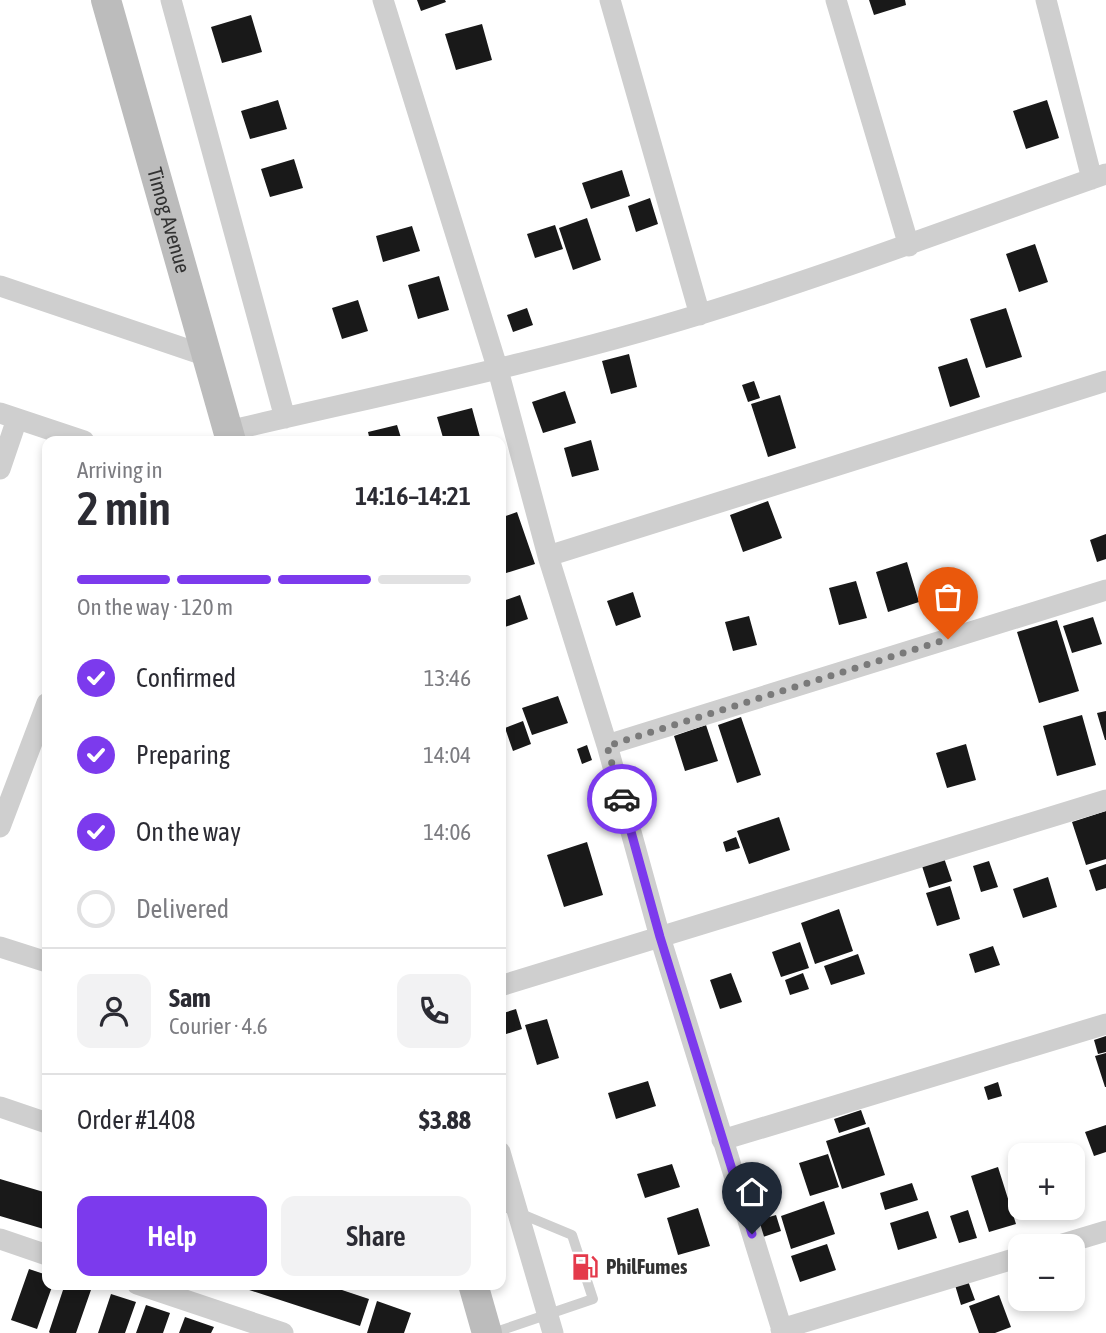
<!DOCTYPE html>
<meta charset="utf-8">
<style>
body{margin:0;font-family:"Asap Condensed",sans-serif;background:#f2f2f3;color:#2b2b33;height:100vh;display:flex;flex-direction:column;font-size:26px;white-space:nowrap}
*{box-sizing:border-box;margin:0}
p{font-size:23px;color:#7c7c81}
.icon{flex:none;width:38px;height:38px;fill:none;stroke:currentColor;stroke-width:2;stroke-linecap:round;stroke-linejoin:round}
.map{position:relative;flex:1;overflow:hidden}
.sheet{position:absolute;left:42px;top:436px;width:464px;height:854px;display:flex;flex-direction:column;background:#fff;border-radius:14px;box-shadow:0 4px 10px #0003}
.sheet>*{flex:none}
.fabs{position:absolute;left:1008px;top:1143px;display:grid;gap:14px}
.fabs a{display:grid;place-items:center;width:77px;height:77px;border-radius:14px;background:#fff;box-shadow:0 4px 10px #0003;font-size:35px}
.pin{position:absolute;display:grid;place-items:center;width:60px;height:60px;color:#fff;margin:-72px -30px;border-radius:50% 50% 50% 0;rotate:-45deg;box-shadow:0 0 7px #0007}
.pin .icon{rotate:45deg}
.courier{position:absolute;display:grid;place-items:center;width:70px;height:70px;margin:-35px;border:5px solid #7c3aed;border-radius:50%;background:#fff;color:#222;box-shadow:0 2px 9px #0007}
.head em{font-style:normal;font-weight:600}
.head div{display:flex;flex-direction:column-reverse}
.head{display:flex;align-items:center;justify-content:space-between;height:119px;padding:0 35px}
h1{font-size:46px;font-weight:600;line-height:52px}
.bar{display:grid;grid-template-columns:repeat(4,1fr);gap:10px 7px;align-content:center;height:84px;padding:0 35px}
.bar i{height:9px;border-radius:5px;background:#e1e1e2}
.bar .on{background:#7c3aed}
.bar p{grid-column:span 4}
.line{display:flex;align-items:center;gap:18px;padding:0 35px;border-top:2px solid #e1e1e2}
.line div{flex:1}
.round{display:grid;place-items:center;flex:none;width:74px;height:74px;border-radius:14px;background:#f2f2f3}
ol{padding:0 35px;list-style:none}
li{display:flex;align-items:center;gap:21px;height:77px}
li p{margin-inline-start:auto}
li .icon{padding:7px;border-radius:50%;background:#7c3aed;color:#fff;stroke-width:4}
li:last-child{color:#7c7c81}
li i{width:38px;height:38px;border:4px solid #e1e1e2;border-radius:50%}
.cta{display:flex;gap:14px;margin-top:auto;padding:14px 35px}
.cta a{flex:1;height:80px;border-radius:14px;background:#7c3aed;color:#fff;font-size:28px;font-weight:600;line-height:80px;text-align:center}
.cta a+a{background:#f2f2f3;color:#2b2b33}
.map>svg:first-child{display:block}
.building{fill:#191919}
.lines{fill:none;stroke-linecap:round;stroke-linejoin:round}
.lane{stroke:#cfcfcf;stroke-width:10}
.street{stroke:#cfcfcf;stroke-width:21}
.secondary{stroke:#bcbcbc;stroke-width:30}
.done{stroke:#7a7a7a;stroke-width:7;stroke-dasharray:0 12.6}
.route{stroke:#7c3aed;stroke-width:9}
.labels{text-anchor:middle;stroke-width:7;stroke-linejoin:round;paint-order:stroke}
.street-label{font-size:21px;fill:#323232;stroke:#fff}
.poi-label{font-size:21px;font-weight:bold;fill:#323232;stroke:#fff;text-anchor:start}
</style>
<div class="map">
<svg width="1106" height="1333" viewBox="0 0 1106 1333">
<rect width="100%" height="100%" fill="#fff"/>
<path class="building" d="M417,0H445L446,2L421,11Z
M869,0H905L906,5L874,15Z
M251,15L262,52L222,63L211,27Z
M482,24L492,60L456,70L445,34Z
M278,100L287,129L250,139L241,111Z
M1047,100L1059,138L1026,149L1013,111Z
M294,159L303,188L270,197L261,169Z
M622,170L630,196L591,209L582,183Z
M650,198L658,224L636,232L628,206Z
M587,218L601,260L573,270L559,228Z
M555,225L563,249L535,258L527,234Z
M412,226L420,251L383,262L376,236Z
M1035,244L1048,282L1019,292L1006,254Z
M439,276L449,310L418,319L408,285Z
M358,300L368,331L342,339L332,308Z
M527,308L533,325L513,332L507,315Z
M1006,308L1022,357L986,368L970,319Z
M629,354L637,387L611,394L602,361Z
M967,358L980,397L950,407L938,367Z
M754,381L760,398L748,402L742,385Z
M565,391L576,423L543,433L532,402Z
M780,395L796,448L768,457L751,404Z
M472,408L481,441H444L437,417Z
M397,425L402,441H370L368,432Z
M591,440L599,470L572,477L564,448Z
M768,501L782,538L743,552L730,515Z
M517,512L535,564L500,575V518Z
M1106,534V559L1097,562L1090,540Z
M907,562L919,602L888,612L876,572Z
M856,581L867,618L839,625L829,588Z
M633,592L641,617L616,626L607,601Z
M520,595L528,619L502,628L500,602Z
M749,616L757,645L733,651L725,622Z
M1093,617L1102,644L1072,653L1063,626Z
M1057,620L1079,691L1039,703L1017,632Z
M558,696L568,723L532,735L522,708Z
M1106,711V740H1105L1097,713Z
M1082,715L1096,765L1057,776L1043,726Z
M741,717L761,775L737,783L718,725Z
M523,721L531,744L513,751L505,728Z
M706,725L718,761L685,771L674,736Z
M966,744L976,780L947,788L936,753Z
M587,745L592,760L582,764L577,749Z
M1106,811V859L1086,865L1072,822Z
M779,817L790,850L749,864L737,831Z
M736,837L740,848L726,852L723,842Z
M587,842L603,895L564,907L547,855Z
M944,858L952,881L929,888L922,866Z
M989,861L998,887L981,892L973,866Z
M1106,864V888L1096,891L1089,870Z
M1048,877L1057,907L1023,918L1013,889Z
M950,886L960,919L937,926L926,893Z
M839,909L853,951L815,964L801,923Z
M800,942L809,968L781,977L772,952Z
M993,946L1000,965L975,973L969,954Z
M858,954L865,974L831,985L824,966Z
M731,973L742,1002L720,1009L710,980Z
M803,973L809,989L790,995L785,980Z
M516,1009L522,1029L500,1036V1014Z
M547,1019L559,1058L537,1065L525,1025Z
M1106,1036V1052L1098,1054L1094,1040Z
M1106,1053V1087H1105L1095,1056Z
M648,1081L656,1106L616,1119L608,1093Z
M998,1082L1002,1096L988,1100L984,1087Z
M861,1110L866,1124L839,1133L834,1119Z
M1106,1125V1152L1094,1156L1085,1132Z
M869,1127L885,1175L842,1189L826,1141Z
M828,1154L839,1187L810,1196L799,1163Z
M672,1164L680,1187L645,1198L637,1174Z
M998,1167L1016,1224L989,1232L971,1176Z
M0,1179L47,1193V1230L0,1216Z
M912,1183L918,1200L885,1210L880,1193Z
M824,1201L835,1234L791,1249L781,1216Z
M698,1208L710,1246L678,1255L667,1218Z
M968,1210L977,1238L959,1243L950,1216Z
M928,1211L937,1238L898,1250L890,1223Z
M776,1215L781,1231L763,1237L758,1220Z
M827,1244L836,1270L800,1282L791,1256Z
M29,1269L47,1275V1284H53L37,1329L11,1320Z
M968,1281L975,1300L961,1305L955,1285Z
M65,1284L92,1287L76,1333H50L49,1332Z
M231,1284H324L369,1299L360,1326Z
M111,1294L136,1302L125,1333H98Z
M999,1295L1011,1327L995,1333H979L969,1306Z
M377,1301L411,1313L404,1333H367Z
M146,1305L170,1313L163,1333H136Z
M185,1317L214,1327L211,1333H179Z"/>
<g class="lines">
<path class="lane" d="M493,1333L593,1299L572,1235L500,1205"/>
<path class="street" d="M171,0L285,418
M383,0L498,370L548,556L607,745L660,937L783,1333
M610,0L700,315
M836,0L909,246
M1046,0L1092,179
M0,286L207,356
M0,413L84,441
M228,431C386,394 545,362 701,314C838,272 971,221 1106,174
M0,469L17,419
M548,556L1106,381
M607,745L1106,590
M0,827L47,703
M0,947L47,962
M500,986L1106,800
M0,1107L47,1123
M722,1140L1106,1024
M500,1152L553,1333
M0,1239L47,1255
M1056,1246L1106,1231
M137,1284L283,1333
M781,1329L1020,1257"/>
<g class="secondary">
<path id="s1" d="M106,0L231,441"/>
<path d="M473,1284L487,1333"/>
</g>
</g>
<g class="lines">
<path class="done" d="M622,799L607,746L948,639"/>
<path class="route" d="M622,799L660,937L752,1234"/>
</g>
<defs>
<symbol id="fuel-bare" viewBox="-9 -9 18 18"><path d="M-5.5-6h7V0h2V4h1.3V-2.5L3-4.5l.8-.8L6-3V5H2.5V1h-1V6h-7ZM-4.2-4.7v3.2H.2V-4.7Z" fill="#e43a4b" stroke="#fff" stroke-width="2.5" paint-order="stroke"/></symbol>
</defs>
<g fill-rule="evenodd">
<use href="#fuel-bare" x="566" y="1248" width="38" height="38"/>
</g>
<g class="labels">
<g class="street-label">
<text dy="7" stroke="none"><textPath href="#s1" startOffset="229">Timog Avenue</textPath></text>
</g>
<g class="poi-label">
<text x="606" y="1274">PhilFumes</text>
</g>
</g>
</svg>
<div class="fabs">
<a>+</a>
<a>−</a>
</div>
<div class="pin" style="left:948px;top:639px;background:#ea580c"><svg class="icon" aria-label="bag" viewBox="0 0 24 24"><path d="M5 8h14l-1 12H6zM9 8a3 3 0 0 1 6 0"/></svg></div>
<div class="pin" style="left:752px;top:1234px;background:#1f2937"><svg class="icon" aria-label="home" viewBox="0 0 24 24"><path d="M3 11l9-7 9 7M6 9v11h12V9"/></svg></div>
<div class="courier" style="left:622px;top:799px"><svg class="icon" aria-label="car" viewBox="0 0 24 24"><path d="M5 17H2v-5l4-1 3-4h7l3 4 3 1v5h-3M9 17h6M6 11h13"/><circle cx="7" cy="17" r="2"/><circle cx="17" cy="17" r="2"/></svg></div>
<section class="sheet">
<div class="head"><div><h1>2 min</h1><p>Arriving in</p></div><em>14:16–14:21</em></div>
<div class="bar"><i class="on"></i><i class="on"></i><i class="on"></i><i></i><p>On the way · 120 m</p></div>
<ol>
<li><svg class="icon" aria-label="check" viewBox="0 0 24 24"><path d="M5 12l5 5 9-10"/></svg>Confirmed<p>13:46</p></li>
<li><svg class="icon" aria-label="check" viewBox="0 0 24 24"><path d="M5 12l5 5 9-10"/></svg>Preparing<p>14:04</p></li>
<li><svg class="icon" aria-label="check" viewBox="0 0 24 24"><path d="M5 12l5 5 9-10"/></svg>On the way<p>14:06</p></li>
<li><i></i>Delivered</li>
</ol>
<div class="line" style="height:126px"><a class="round"><svg class="icon" aria-label="person" viewBox="0 0 24 24"><circle cx="12" cy="8" r="4"/><path d="M4 21q1-7 8-7t8 7"/></svg></a><div><b>Sam</b><p>Courier · 4.6</p></div><a class="round"><svg class="icon" aria-label="phone" viewBox="0 0 24 24"><path d="M5 4h4l2 5-3 2q2 4 5 5l2-3 5 2v4C11 20 4 13 5 4z"/></svg></a></div>
<div class="line" style="height:91px"><div>Order #1408</div><b>$3.88</b></div>
<div class="cta"><a>Help</a><a>Share</a></div>
</section>
</div>
